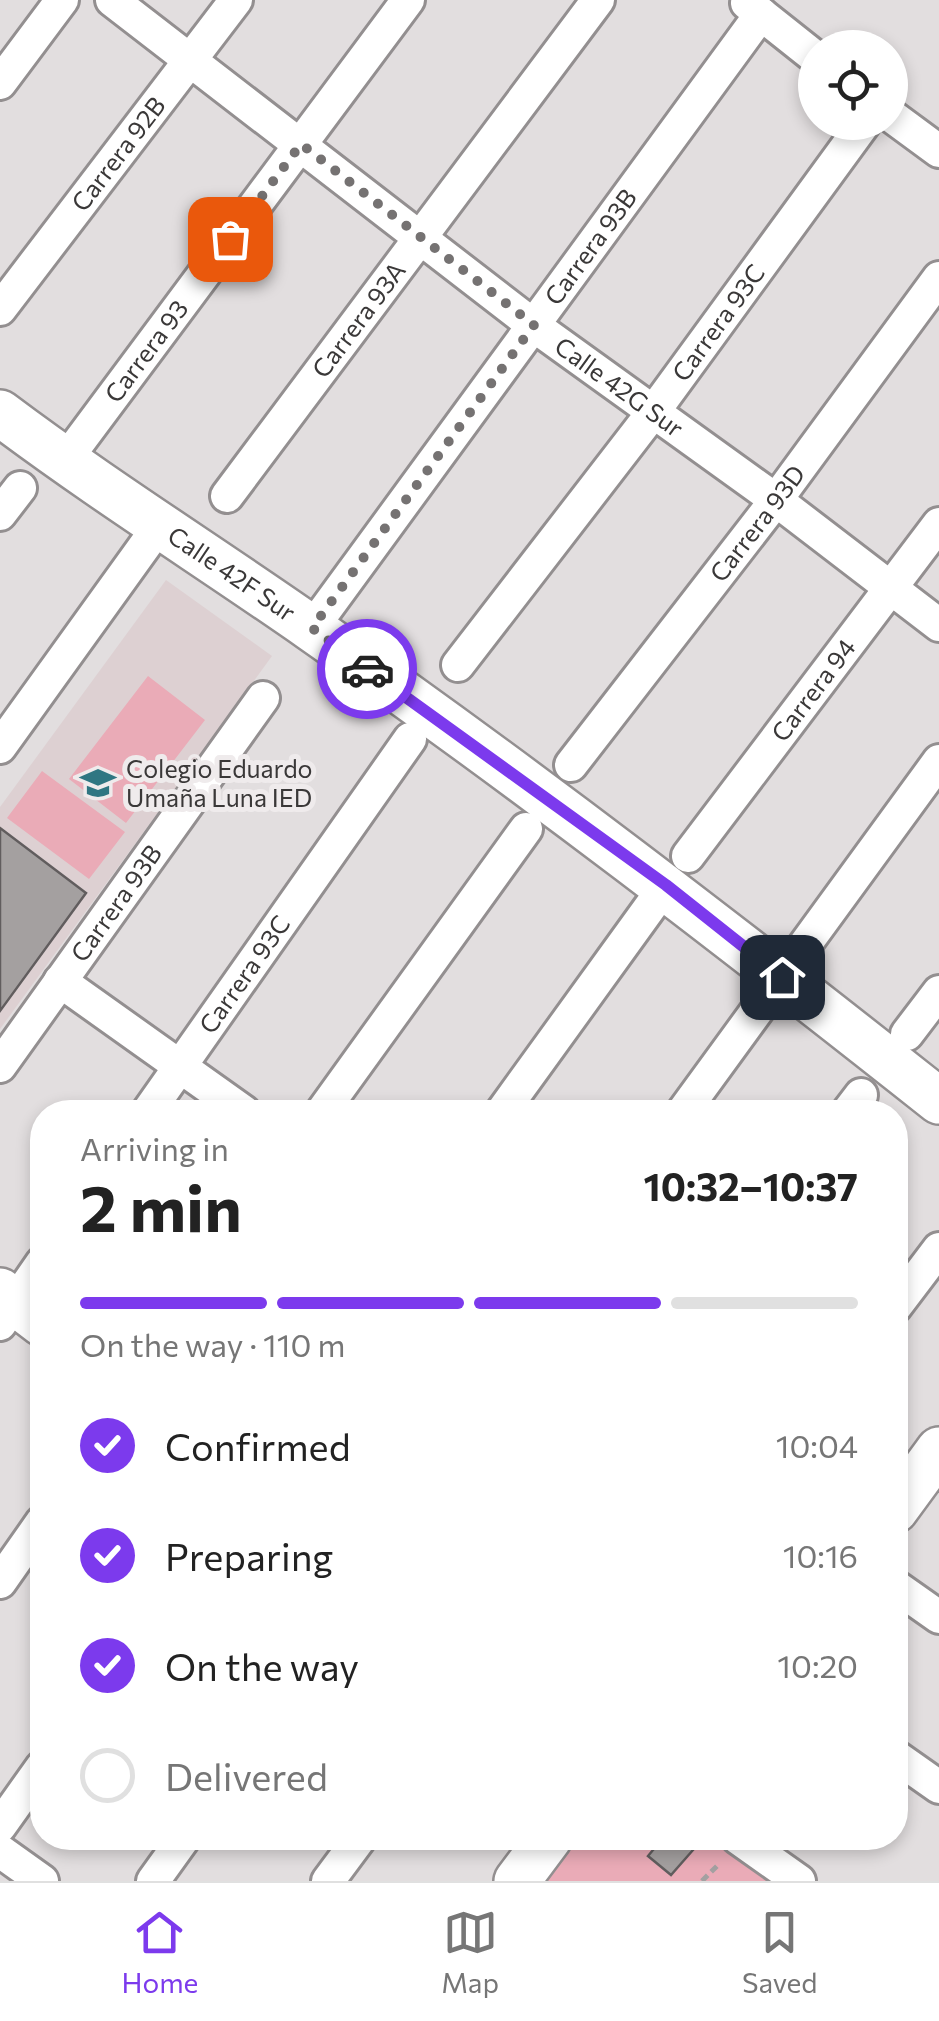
<!DOCTYPE html>
<meta charset="utf-8">
<style>
body{margin:0;font-family:Commissioner,sans-serif;background:#f6f6f6;color:#222;height:100vh;display:flex;flex-direction:column;font-size:38px;white-space:nowrap}
*{box-sizing:border-box;margin:0}
p{font-size:32px;color:#767676}
.icon{flex:none;width:55px;height:55px;fill:none;stroke:currentColor;stroke-width:2;stroke-linecap:round;stroke-linejoin:round}
.map{position:relative;flex:1;overflow:hidden}
.panel{position:absolute;left:30px;top:1100px;width:878px;height:750px;display:flex;flex-direction:column;background:#fff;border-radius:40px;box-shadow:0 5px 15px #0003}
.panel>*{flex:none}
.controls{position:absolute;left:798px;top:30px;display:grid;gap:20px}
.controls a{display:grid;place-items:center;width:110px;height:110px;border-radius:50%;background:#fff;box-shadow:0 5px 15px #0003;font-size:50px}
.pin{position:absolute;display:grid;place-items:center;width:85px;height:85px;color:#fff;margin:-42px;border-radius:20px;box-shadow:0 5px 15px #0006}
.courier{position:absolute;display:grid;place-items:center;width:100px;height:100px;margin:-50px;border:8px solid #7c3aed;border-radius:50%;background:#fff;color:#222;box-shadow:0 2px 12px #0007}
.head em{font-style:normal;font-weight:700}
.head div{display:flex;flex-direction:column-reverse}
.head{display:flex;align-items:center;justify-content:space-between;height:170px;padding:0 50px}
h1{font-size:65px;font-weight:700;line-height:75px}
.bar{display:grid;grid-template-columns:repeat(4,1fr);gap:15px 10px;align-content:center;height:120px;padding:0 50px}
.bar i{height:12px;border-radius:8px;background:#e0e0e0}
.bar .current{background:#7c3aed}
.bar p{grid-column:span 4}
ol{padding:0 50px;list-style:none}
li{display:flex;align-items:center;gap:30px;height:110px}
li p{margin-inline-start:auto}
li .icon{padding:10px;border-radius:50%;background:#7c3aed;color:#fff;stroke-width:4}
li:last-child{color:#767676}
li i{width:55px;height:55px;border:5px solid #e0e0e0;border-radius:50%}
.tab-bar{display:flex;justify-content:space-around;align-items:center;height:140px;border-top:2px solid #e0e0e0;background:#fff;font-size:28px;color:#767676}
.tab-bar a{display:grid;justify-items:center;gap:5px}
.tab-bar .current{color:#7c3aed}
.map>svg:first-child{display:block}
.built{fill:#ddd0d2}
.green{fill:#eaabb7}
.building{fill:#a4a0a0;stroke:#615d5e;stroke-width:2.5}
.lines{fill:none;stroke-linecap:round;stroke-linejoin:round}
.street-casing{stroke:#938f90;stroke-width:38}
.secondary-casing{stroke:#938f90;stroke-width:50}
.path{stroke:#a3a0a1;stroke-width:5;stroke-dasharray:8 5;stroke-linecap:butt}
.street{stroke:#fff;stroke-width:32}
.secondary{stroke:#fff;stroke-width:45}
.done{stroke:#757272;stroke-width:10;stroke-dasharray:0 18}
.route{stroke:#7c3aed;stroke-width:12}
.labels{text-anchor:middle;stroke-width:10;stroke-linejoin:round;paint-order:stroke}
.street-label{font-size:25px;fill:#3a3838;stroke:#efebec}
.poi-label{font-size:25px;fill:#3a3838;stroke:#efebec;text-anchor:start}
</style>
<div class="map">
<svg width="939" height="1881" viewBox="0 0 939 1881">
<rect width="100%" height="100%" fill="#e2dedf"/>
<path class="built" d="M166,580L272,656L0,1029V807Z"/>
<path class="green" d="M148,676L205,720L126,823L69,779Z
M42,771L125,832L89,879L7,818Z
M566,1838H714L773,1881H534Z"/>
<path class="building" d="M0,828L86,893L0,1011Z
M663,1838H678L693,1850L671,1875L648,1856Z"/>
<g class="lines">
<defs>
<g id="street">
<path id="s1" d="M112,0L533,325L776,500L939,625"/>
<path d="M747,3L815,57"/>
<path d="M0,83L62,0"/>
<path d="M890,115L939,151"/>
<path id="s2" d="M0,309L236,0"/>
<path id="s3" d="M64,462L408,0"/>
<path id="s4" d="M227,496L598,0"/>
<path d="M0,514L20,488"/>
<path id="s5" d="M312,628L761,14"/>
<path id="s6" d="M458,665L654,411L865,122"/>
<path d="M0,747L159,526"/>
<path id="s7" d="M571,765L776,500L939,278"/>
<path id="s8" d="M688,856L939,524"/>
<path d="M60,981L244,1112"/>
<path d="M907,1034L939,992"/>
<path id="s9" d="M0,1066L263,698"/>
<path id="s10" d="M148,1112L410,739"/>
<path d="M322,1112L526,829"/>
<path d="M502,1112L666,885"/>
<path d="M683,1112L939,761"/>
<path d="M848,1112L861,1095"/>
<path d="M895,1307L939,1249"/>
<path d="M0,1324L42,1263"/>
<path d="M0,1582L42,1522"/>
<path d="M895,1586L939,1617"/>
<path d="M895,1756L939,1787"/>
<path d="M0,1826L42,1767"/>
<path d="M738,1838L799,1881"/>
<path d="M0,1851L42,1881"/>
<path d="M153,1881L184,1838"/>
<path d="M328,1881L360,1838"/>
</g>
<g id="secondary">
<path id="s11" d="M0,413C101,489 208,556 311,628C526,778 733,938 939,1101"/>
<path d="M0,1291L42,1323"/>
<path d="M895,1510L939,1450"/>
<path d="M517,1881L549,1838"/>
</g>
</defs>
<use href="#street" class="street-casing"/>
<use href="#secondary" class="secondary-casing"/>
<path class="path" d="M702,1881L719,1864"/>
<use href="#street" class="street"/>
<use href="#secondary" class="secondary"/>
</g>
<g class="lines">
<path class="done" d="M230,239L301,144L534,325L312,628L367,669"/>
<path class="route" d="M367,669L666,885L782,977"/>
</g>
<defs>
<symbol id="school-bare" viewBox="-9 -9 18 18"><path d="M0-5L7-2L0 1L-7-2ZM-4 1L0 2.5L4 1V4Q0 6-4 4Z" fill="#2f7682" stroke="#efebec" stroke-width="2.5" paint-order="stroke"/></symbol>
</defs>
<g fill-rule="evenodd">
<use href="#school-bare" x="73" y="758" width="50" height="50"/>
</g>
<g class="labels">
<g class="street-label">
<text dy="9" stroke="none"><textPath href="#s2" startOffset="195">Carrera 92B</textPath></text>
<text dy="9" stroke="none"><textPath href="#s5" startOffset="472">Carrera 93B</textPath></text>
<text dy="9" stroke="none"><textPath href="#s4" startOffset="220">Carrera 93A</textPath></text>
<text dy="9" stroke="none"><textPath href="#s6" startOffset="430">Carrera 93C</textPath></text>
<text dy="9" stroke="none"><textPath href="#s3" startOffset="138">Carrera 93</textPath></text>
<text dy="9" stroke="none"><textPath href="#s1" startOffset="638">Calle 42G Sur</textPath></text>
<text dy="9" stroke="none"><textPath href="#s7" startOffset="305">Carrera 93D</textPath></text>
<text dy="9" stroke="none"><textPath href="#s11" startOffset="282">Calle 42F Sur</textPath></text>
<text dy="9" stroke="none"><textPath href="#s8" startOffset="208">Carrera 94</textPath></text>
<text dy="9" stroke="none"><textPath href="#s9" startOffset="200">Carrera 93B</textPath></text>
<text dy="9" stroke="none"><textPath href="#s10" startOffset="168">Carrera 93C</textPath></text>
</g>
<g class="poi-label">
<text x="126" y="778">Colegio Eduardo<tspan x="126" dy="29">Umaña Luna IED</tspan></text>
</g>
</g>
</svg>
<div class="controls">
<a><svg class="icon" aria-label="locate" viewBox="0 0 24 24"><circle cx="12" cy="12" r="6"/><path d="M12 2v4M12 18v4M2 12h4M18 12h4"/></svg></a>
</div>
<div class="pin" style="left:230px;top:239px;background:#ea580c"><svg class="icon" aria-label="bag" viewBox="0 0 24 24"><path d="M5 8h14l-1 12H6zM9 8a3 3 0 0 1 6 0"/></svg></div>
<div class="pin" style="left:782px;top:977px;background:#1f2937"><svg class="icon" aria-label="home" viewBox="0 0 24 24"><path d="M3 11l9-7 9 7M6 9v11h12V9"/></svg></div>
<div class="courier" style="left:367px;top:669px"><svg class="icon" aria-label="car" viewBox="0 0 24 24"><path d="M5 17H2v-5l4-1 3-4h7l3 4 3 1v5h-3M9 17h6M6 11h13"/><circle cx="7" cy="17" r="2"/><circle cx="17" cy="17" r="2"/></svg></div>
<section class="panel">
<div class="head"><div><h1>2 min</h1><p>Arriving in</p></div><em>10:32–10:37</em></div>
<div class="bar"><i class="current"></i><i class="current"></i><i class="current"></i><i></i><p>On the way · 110 m</p></div>
<ol>
<li><svg class="icon" aria-label="check" viewBox="0 0 24 24"><path d="M5 12l5 5 9-10"/></svg>Confirmed<p>10:04</p></li>
<li><svg class="icon" aria-label="check" viewBox="0 0 24 24"><path d="M5 12l5 5 9-10"/></svg>Preparing<p>10:16</p></li>
<li><svg class="icon" aria-label="check" viewBox="0 0 24 24"><path d="M5 12l5 5 9-10"/></svg>On the way<p>10:20</p></li>
<li><i></i>Delivered</li>
</ol>
</section>
</div>
<nav class="tab-bar">
<a class="current"><svg class="icon" aria-label="home" viewBox="0 0 24 24"><path d="M3 11l9-7 9 7M6 9v11h12V9"/></svg>Home</a>
<a><svg class="icon" aria-label="map" viewBox="0 0 24 24"><path d="M3 6l6-2 6 2 6-2v14l-6 2-6-2-6 2zM9 4v14M15 6v14"/></svg>Map</a>
<a><svg class="icon" aria-label="saved" viewBox="0 0 24 24"><path d="M7 4h10v16l-5-4-5 4z"/></svg>Saved</a>
</nav>
